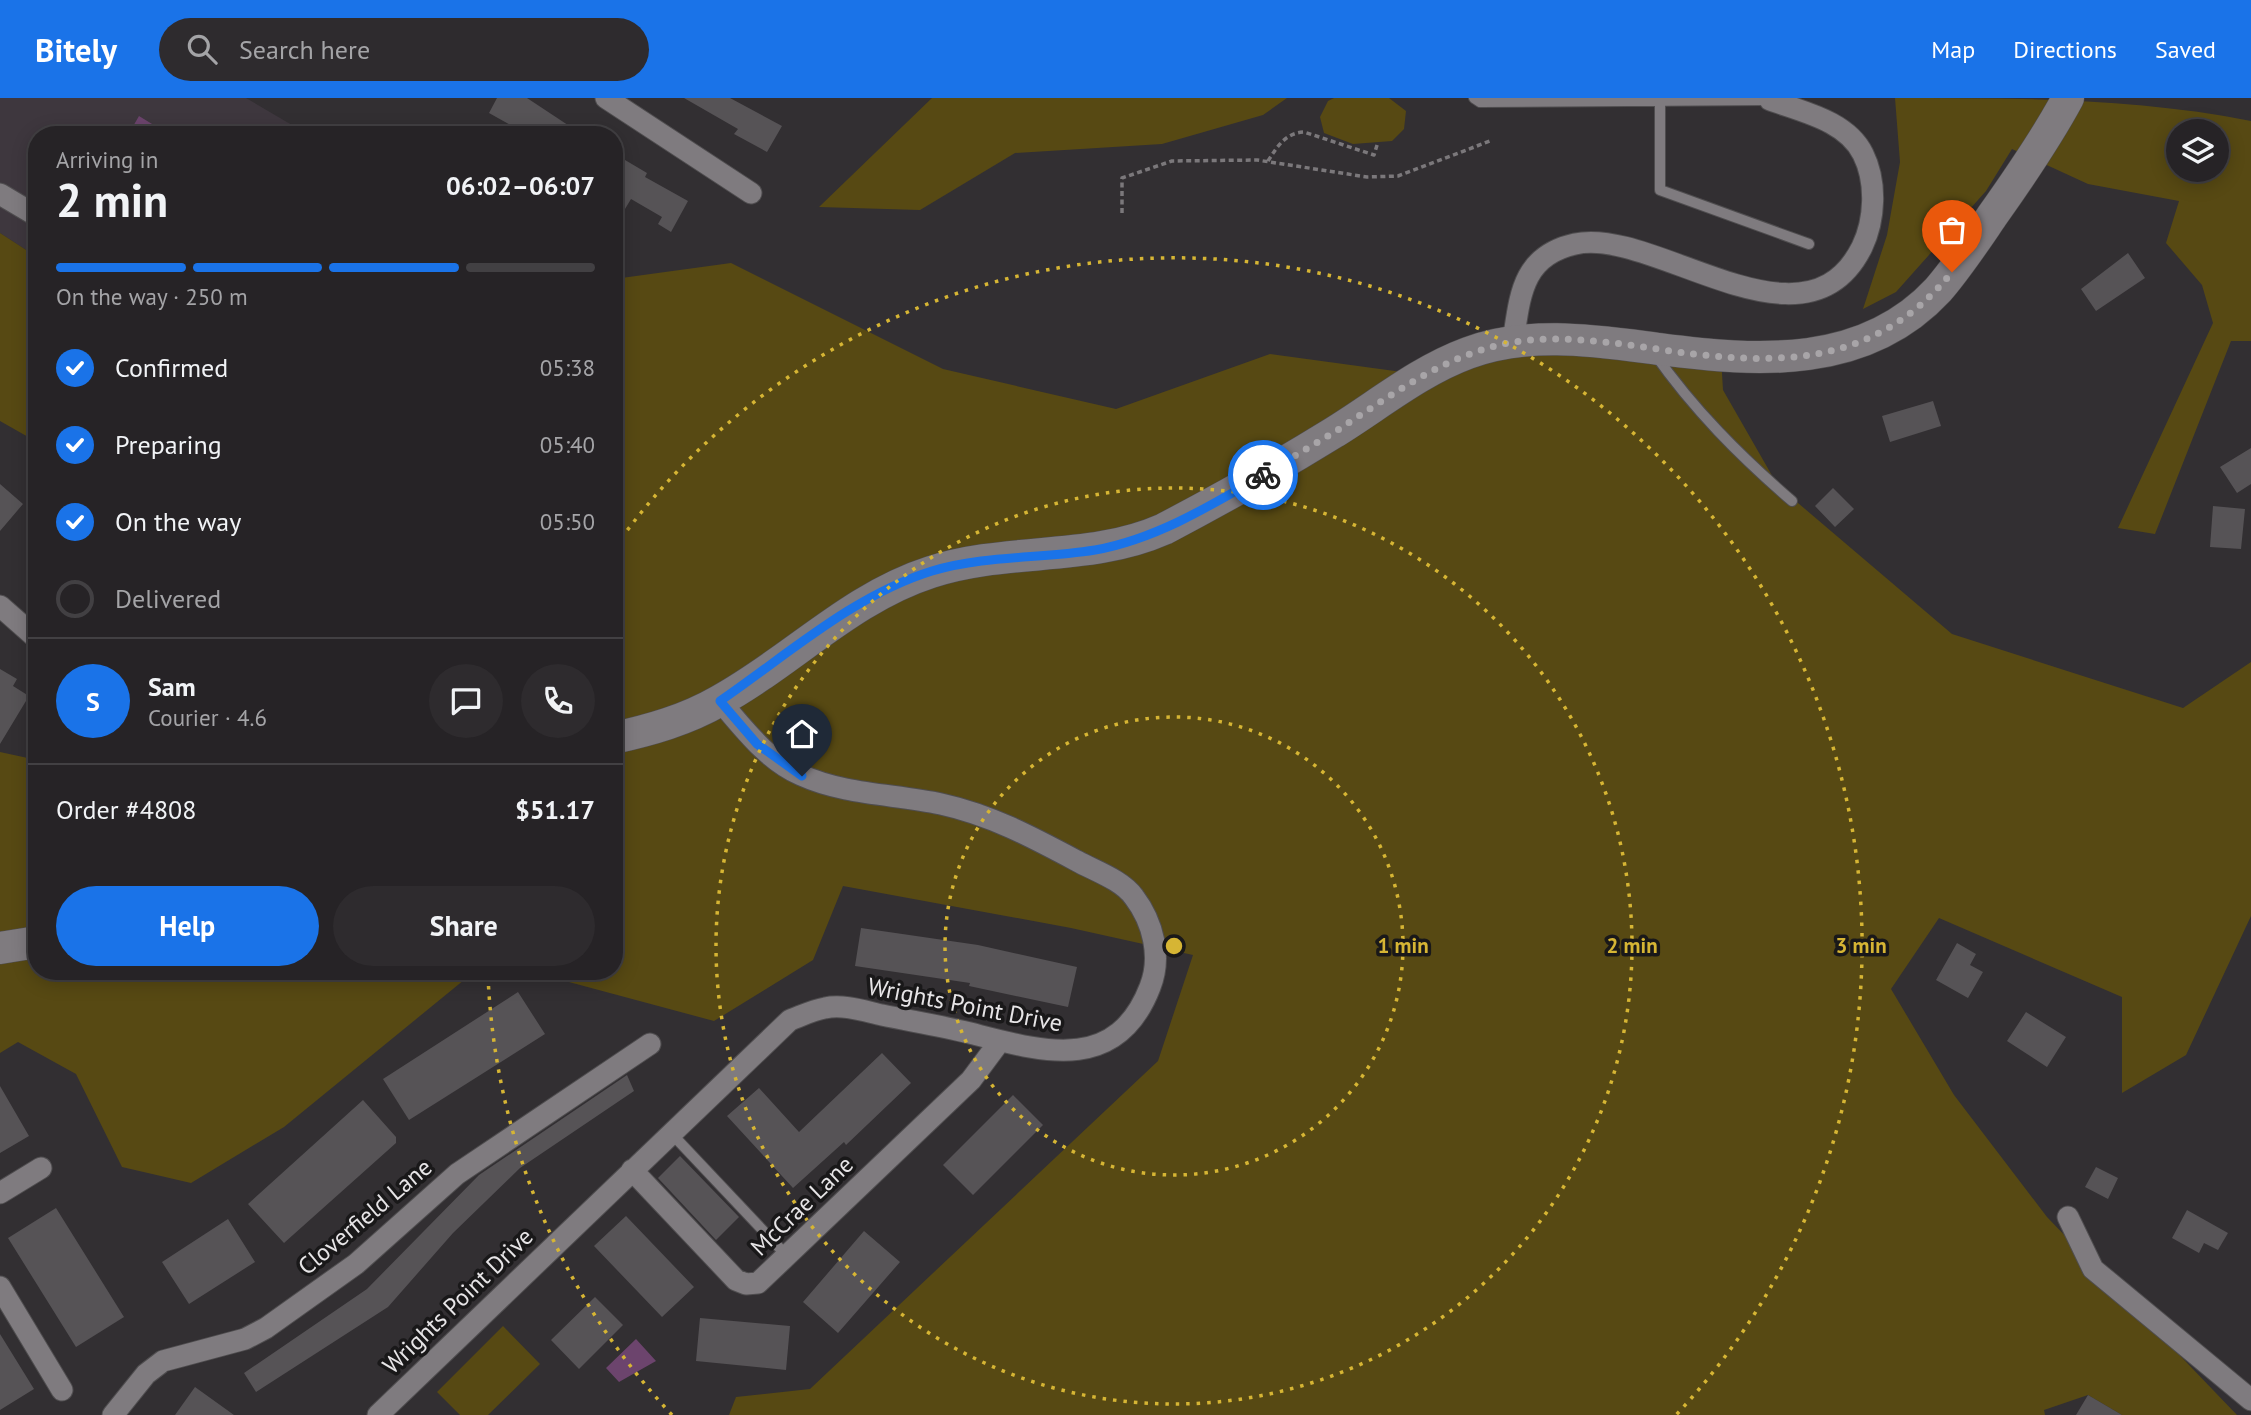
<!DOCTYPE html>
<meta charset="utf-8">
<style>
body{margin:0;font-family:"PT Sans",sans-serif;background:#2e2b2e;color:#f1f3f6;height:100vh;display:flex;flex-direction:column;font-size:26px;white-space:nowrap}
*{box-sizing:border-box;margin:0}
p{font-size:23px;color:#a4a4a7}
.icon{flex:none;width:38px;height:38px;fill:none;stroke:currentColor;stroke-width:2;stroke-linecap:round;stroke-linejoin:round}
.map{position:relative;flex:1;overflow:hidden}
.panel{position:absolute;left:28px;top:28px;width:595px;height:854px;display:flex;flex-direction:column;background:#262326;border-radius:28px;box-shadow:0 4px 18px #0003,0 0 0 2px #424043}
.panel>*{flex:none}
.tools{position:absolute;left:2166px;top:21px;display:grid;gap:14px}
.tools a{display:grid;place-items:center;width:63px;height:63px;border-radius:50%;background:#262326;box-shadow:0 4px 18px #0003,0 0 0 2px #424043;font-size:35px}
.pin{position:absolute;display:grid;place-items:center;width:60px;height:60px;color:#fff;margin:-72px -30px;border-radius:50% 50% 50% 0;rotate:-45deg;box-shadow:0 0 7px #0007}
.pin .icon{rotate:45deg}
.courier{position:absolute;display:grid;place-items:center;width:70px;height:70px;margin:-35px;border:5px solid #1a73e8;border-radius:50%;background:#fff;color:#222;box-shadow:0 2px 9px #0007}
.overview em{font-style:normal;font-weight:700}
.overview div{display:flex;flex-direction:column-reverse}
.overview{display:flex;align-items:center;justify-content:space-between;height:119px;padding:0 28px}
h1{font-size:46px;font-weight:700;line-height:52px}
.bar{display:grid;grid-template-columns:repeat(4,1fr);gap:10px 7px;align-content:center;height:84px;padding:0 28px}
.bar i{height:9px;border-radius:5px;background:#424043}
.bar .selected{background:#1a73e8}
.bar p{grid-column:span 4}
.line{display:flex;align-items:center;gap:18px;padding:0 28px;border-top:2px solid #424043}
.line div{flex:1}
.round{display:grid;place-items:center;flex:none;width:74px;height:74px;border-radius:37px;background:#2e2b2e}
ol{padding:0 28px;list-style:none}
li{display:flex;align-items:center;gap:21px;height:77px}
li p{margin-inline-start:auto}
li .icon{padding:7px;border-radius:50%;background:#1a73e8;color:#fff;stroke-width:4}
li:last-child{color:#a4a4a7}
li i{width:38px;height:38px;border:4px solid #424043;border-radius:50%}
.button{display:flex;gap:14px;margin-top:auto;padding:14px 28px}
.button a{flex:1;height:80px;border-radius:42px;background:#1a73e8;color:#fff;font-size:28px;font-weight:700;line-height:80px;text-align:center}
.button a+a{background:#2e2b2e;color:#f1f3f6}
header{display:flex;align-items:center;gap:42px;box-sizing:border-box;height:98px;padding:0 35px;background:#1a73e8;color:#fff}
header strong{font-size:33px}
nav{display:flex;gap:38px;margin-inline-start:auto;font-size:24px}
.search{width:490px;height:63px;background:#2e2b2e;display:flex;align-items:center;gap:18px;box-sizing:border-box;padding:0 24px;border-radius:38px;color:#a4a4a7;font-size:26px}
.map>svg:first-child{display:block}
.built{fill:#3e373e}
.green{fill:#574913;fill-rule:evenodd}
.water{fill:#6c446d}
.building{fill:#565356}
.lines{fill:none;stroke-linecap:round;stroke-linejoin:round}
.lane-casing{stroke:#4f4d4f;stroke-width:12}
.street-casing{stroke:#4f4d4f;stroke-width:23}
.secondary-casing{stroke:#4f4d4f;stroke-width:33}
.path{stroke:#7b787b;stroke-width:3.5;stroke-dasharray:5 3.5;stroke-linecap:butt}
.lane{stroke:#7f7b7f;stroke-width:10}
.street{stroke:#7f7b7f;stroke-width:21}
.secondary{stroke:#7f7b7f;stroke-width:32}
.done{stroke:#a8a5a8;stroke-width:7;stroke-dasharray:0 12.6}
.route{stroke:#1a73e8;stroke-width:9}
.ring{fill:none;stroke:#d6b534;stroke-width:3.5;stroke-dasharray:3.5 7}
.labels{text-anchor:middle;stroke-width:7;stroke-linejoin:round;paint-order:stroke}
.street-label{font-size:24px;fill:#e7e5e7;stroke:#191819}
.centre{fill:#d6b534;stroke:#191819;stroke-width:3.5}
.ring-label{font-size:21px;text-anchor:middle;font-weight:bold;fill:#d6b534;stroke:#191819;stroke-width:7;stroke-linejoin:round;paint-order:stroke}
</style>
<header>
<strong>Bitely</strong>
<div class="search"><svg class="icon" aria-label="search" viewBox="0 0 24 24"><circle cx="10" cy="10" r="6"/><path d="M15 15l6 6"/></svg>Search here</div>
<nav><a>Map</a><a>Directions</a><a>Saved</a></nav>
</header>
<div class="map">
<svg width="2251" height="1317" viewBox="0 0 2251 1317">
<rect width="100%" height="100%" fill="#322f32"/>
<path class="built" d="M0,0H246L309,37H37V159L0,135Z"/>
<path class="green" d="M932,0H1287L1263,17L1162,46L1015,55L920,112L819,109Z
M1334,0H1389L1406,13L1404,31L1392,43L1353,46L1324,35L1320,19L1328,3Z
M1895,0C2013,0 2136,0 2251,23V243H2231L2155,436L2118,430L2213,225L2202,187L2166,145L2179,103L2088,86L2012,51L1986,93L1896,194L1863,211L1887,137L1900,64ZM2179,33H2217V72H2179Z
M0,135L37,159V344L0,323Z
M731,165L943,271L1116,311L1270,256L1424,277L1468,255L1721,259L1723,292L1778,388L1952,536L2183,610L2251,564V818L2186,957L2122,995V899L1939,820L1891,891L1954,997L2047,1119L2237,1317H2122L2088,1297L2044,1312L2045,1317H729L736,1299L810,1291L1158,963L1193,857L1071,830L843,788L813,862L714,923L528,873H614V181Z
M0,654L37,662V873H475L284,1029L191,1085L122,1069L76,976L18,944L0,955Z
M503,1228L540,1266L488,1317H460L437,1294Z"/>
<path class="water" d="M139,18L170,37H128Z
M636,1241L656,1263L619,1284L606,1270Z"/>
<path class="building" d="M497,0H527L583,37H528L489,15Z
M684,0H730L782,28L767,54L734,36L738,31Z
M625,62L647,75L645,79L688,103L671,134L658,126L662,119L631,101L625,111L614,104V79Z
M2128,155L2145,180L2096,213L2081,191Z
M1933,303L1941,328L1890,344L1882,318Z
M2251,350V386L2237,395L2220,369Z
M0,386L23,406L0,433Z
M1833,390L1854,411L1835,429L1815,408Z
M2213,408L2245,411L2241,451L2210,449Z
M0,571L17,581L13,588L29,598L0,646Z
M861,830L978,847L1077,869L1068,909L969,888L970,885L855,868Z
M1957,845L1976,856L1970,867L1983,874L1968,900L1936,882Z
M518,894L545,936L409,1022L383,981Z
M2026,914L2066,939L2047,969L2007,943Z
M882,955L911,985L846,1047L844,1044L793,1090L727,1018L759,990L799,1034Z
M627,977L634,993L520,1070L453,1135L388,1209L256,1294L244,1275L367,1191L479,1077Z
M0,988L29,1038L0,1055Z
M1013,997L1043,1027L973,1097L943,1067Z
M363,1002L396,1039V1045L284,1145L248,1106Z
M680,1058L739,1119L716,1142L658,1080Z
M2096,1069L2118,1080L2108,1101L2085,1089Z
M56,1110L124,1219L76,1249L8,1140Z
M2187,1112L2228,1135L2218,1152L2204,1145L2199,1155L2172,1140Z
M626,1118L694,1189L662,1219L594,1148Z
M228,1121L255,1164L189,1206L162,1164Z
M864,1133L900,1164L838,1235L803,1204Z
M595,1199L623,1227L579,1271L551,1242Z
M700,1220L790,1228L786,1272L696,1263Z
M0,1236L34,1291L0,1312Z
M195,1289L234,1317H175Z
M2088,1297L2122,1317H2076Z"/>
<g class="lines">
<defs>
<path id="lane" d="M1474,0L1480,4L1770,2
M1660,4V92L1809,146
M1654,255C1694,312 1740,358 1792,403
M671,1035L788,1159"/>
<path id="street" d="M606,0L751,95
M0,96L37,118
M1513,244C1520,199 1521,158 1575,146C1654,128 1805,264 1862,149C1875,122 1877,84 1863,56C1847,23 1803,14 1770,2
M0,508L33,537
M632,1072L736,1182L746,1186L758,1185L971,982L1000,943
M0,1095L41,1070
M2068,1119L2093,1171L2251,1302
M0,1189L62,1292
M113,1317L146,1276L163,1263L245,1241L266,1230L356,1166L457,1076L650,946
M378,1317L790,922C801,918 813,912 825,910C843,906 864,913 882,917C911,923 941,928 970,935C1041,953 1116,977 1150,889C1162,859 1153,824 1134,799C1122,782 1095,773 1077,763C1032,739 991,717 941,706C895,696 845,697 801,677C767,662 744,631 720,603"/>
<path id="secondary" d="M614,640C650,632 686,622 719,603C792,563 850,500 931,474C1007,449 1090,464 1164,431C1221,401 1278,369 1333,335C1377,308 1419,273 1468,255C1530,232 1597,243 1660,251C1758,264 1865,271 1938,192C1958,169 1975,143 1992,118C2019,80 2046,41 2068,0
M0,850L37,844"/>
</defs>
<use href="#lane" class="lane-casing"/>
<use href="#street" class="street-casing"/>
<use href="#secondary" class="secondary-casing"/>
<path class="path" d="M1268,63C1277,49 1285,35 1304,34L1374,57L1378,44
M1122,115V80L1172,63L1257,62L1367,79L1398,78L1490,43"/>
<use href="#lane" class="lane"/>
<use href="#street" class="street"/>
<use href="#secondary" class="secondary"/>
</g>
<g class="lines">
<path class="done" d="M1263,377C1287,362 1312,348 1336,333C1392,297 1447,255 1514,244C1561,237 1610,244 1657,251C1771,268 1873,272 1952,174"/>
<path class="route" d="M802,678L757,646L720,603C787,557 854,497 932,473C986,457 1040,461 1095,452C1156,441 1210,408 1263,377"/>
</g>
<g class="ring">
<circle cx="1174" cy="848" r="229"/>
<circle cx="1174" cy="848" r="458"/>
<path d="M672 1317A687 687 0 0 1 488 878M615 449A687 687 0 1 1 1676 1317"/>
</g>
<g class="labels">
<g class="street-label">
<text transform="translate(965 907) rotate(11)" y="8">Wrights Point Drive</text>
<text transform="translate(802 1108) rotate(-44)" y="8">McCrae Lane</text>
<text transform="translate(365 1119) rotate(-40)" y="8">Cloverfield Lane</text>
<text transform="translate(458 1203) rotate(-44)" y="8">Wrights Point Drive</text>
</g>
</g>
<circle cx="1174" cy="848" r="10" class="centre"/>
<g class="ring-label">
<text x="1403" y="855">1 min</text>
<text x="1632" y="855">2 min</text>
<text x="1861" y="855">3 min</text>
</g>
</svg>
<div class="tools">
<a><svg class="icon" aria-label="layers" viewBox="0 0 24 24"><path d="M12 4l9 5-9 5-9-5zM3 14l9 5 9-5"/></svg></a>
</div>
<div class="pin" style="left:1952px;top:174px;background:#ea580c"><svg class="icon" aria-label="bag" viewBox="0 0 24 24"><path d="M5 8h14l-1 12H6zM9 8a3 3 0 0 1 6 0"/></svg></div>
<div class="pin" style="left:802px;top:678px;background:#1f2937"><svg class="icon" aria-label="home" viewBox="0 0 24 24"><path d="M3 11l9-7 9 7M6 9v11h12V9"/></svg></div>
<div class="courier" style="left:1263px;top:377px"><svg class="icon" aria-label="bike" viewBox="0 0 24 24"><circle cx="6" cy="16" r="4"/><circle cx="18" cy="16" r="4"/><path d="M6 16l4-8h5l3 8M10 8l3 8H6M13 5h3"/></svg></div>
<section class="panel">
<div class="overview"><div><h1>2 min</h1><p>Arriving in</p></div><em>06:02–06:07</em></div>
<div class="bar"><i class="selected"></i><i class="selected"></i><i class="selected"></i><i></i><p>On the way · 250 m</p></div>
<ol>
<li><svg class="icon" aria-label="check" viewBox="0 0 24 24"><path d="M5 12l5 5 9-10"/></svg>Confirmed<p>05:38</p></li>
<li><svg class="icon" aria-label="check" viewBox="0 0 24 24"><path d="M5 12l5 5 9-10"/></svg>Preparing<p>05:40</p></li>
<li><svg class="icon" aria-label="check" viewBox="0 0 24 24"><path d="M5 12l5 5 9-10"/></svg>On the way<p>05:50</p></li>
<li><i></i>Delivered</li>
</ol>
<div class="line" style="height:126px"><b class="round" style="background:#1a73e8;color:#fff">S</b><div><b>Sam</b><p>Courier · 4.6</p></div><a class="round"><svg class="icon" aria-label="chat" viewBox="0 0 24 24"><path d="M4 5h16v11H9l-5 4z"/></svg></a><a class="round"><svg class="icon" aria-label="phone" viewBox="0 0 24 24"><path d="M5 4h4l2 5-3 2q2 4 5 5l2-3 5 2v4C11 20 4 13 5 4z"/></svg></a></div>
<div class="line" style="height:91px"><div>Order #4808</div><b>$51.17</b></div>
<div class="button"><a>Help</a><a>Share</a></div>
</section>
</div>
